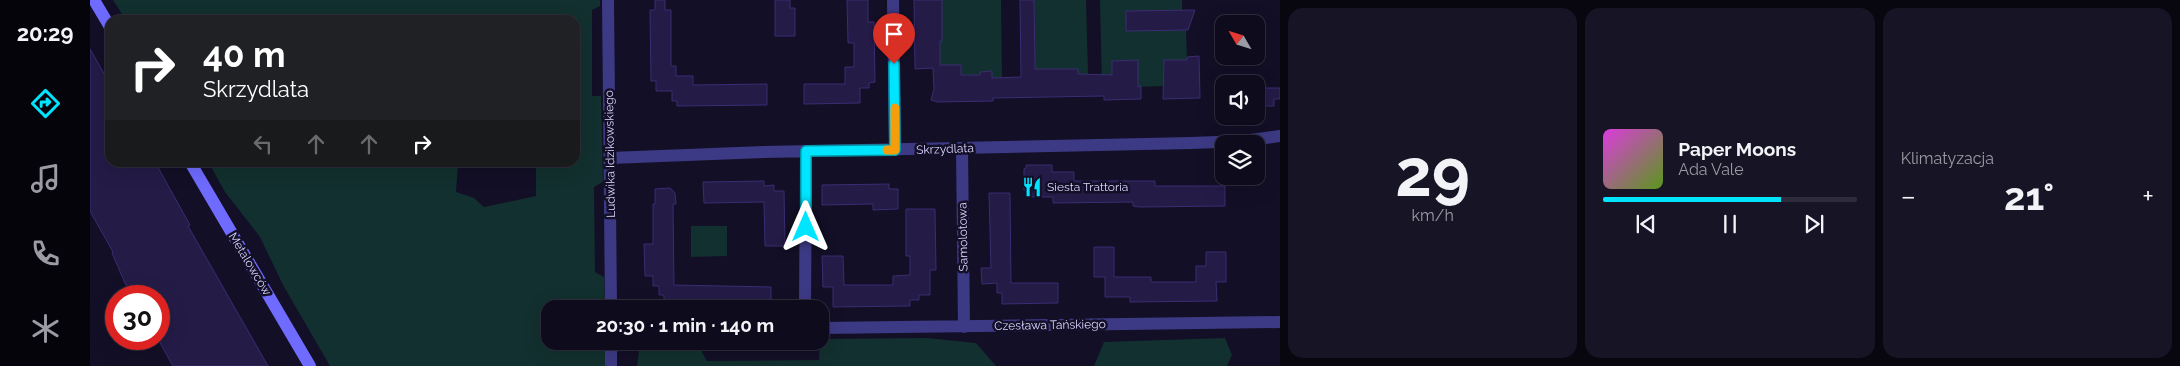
<!DOCTYPE html>
<html lang="pl">
<meta charset="utf-8">
<style>
body{margin:0;font-family:Raleway,sans-serif;background:#171425;color:#f1f3f6;height:100vh;display:flex;flex-direction:column;font-size:19px;white-space:nowrap}
*{box-sizing:border-box;margin:0}
p{font-size:16px;color:#9b9ba3}
.icon{flex:none;width:28px;height:28px;fill:none;stroke:currentColor;stroke-width:2;stroke-linecap:round;stroke-linejoin:round}
.map{position:relative;flex:1;overflow:hidden}
.panel{display:flex;flex-direction:column;gap:8px;padding:8px;background:#08060f;width:900px}
.panel>*{flex:none}
.guide{position:absolute;left:15px;top:15px;width:475px;height:152px;border-radius:15px;box-shadow:0 5px 20px #0002,0 0 0 1px #2e2b3b;background:#202124;color:#fff;overflow:hidden}
.needle{width:32px;rotate:309deg}
.tools{position:absolute;left:1125px;top:15px;display:grid;gap:10px}
.tools a{display:grid;place-items:center;width:50px;height:50px;border-radius:10px;background:#0e0b1c;box-shadow:0 5px 20px #0002,0 0 0 1px #2e2b3b;font-size:25px}
.speed{position:absolute;left:15px;top:285px;display:flex;gap:10px;font-size:25px;font-weight:700;text-align:center}
.speed>*{display:grid;place-content:center;width:65px;height:65px;border-radius:50%;background:#0e0b1c;box-shadow:0 5px 20px #0002,0 0 0 1px #2e2b3b;line-height:1}
.speed .limit{border:8px solid #d22;background:#fff;color:#111}
.pin{position:absolute;display:grid;place-items:center;width:42px;height:42px;color:#fff;margin:-51px -21px;border-radius:50% 50% 50% 0;rotate:-45deg;box-shadow:0 0 5px #0007}
.pin .icon{rotate:45deg}
.me{position:absolute;width:55px;margin:-28px;rotate:0deg;stroke-linejoin:round;filter:drop-shadow(0 0 4px #0008)}
.turn{display:flex;align-items:center;gap:18px;height:105px;padding:0 15px;font-size:22px}
.turn .icon{width:65px;height:65px;stroke-width:2.5}
.turn b{display:block;font-size:35px;line-height:42px}
.lanes{display:flex;align-items:center;height:48px;padding:0 15px;background:#0003;justify-content:center;gap:25px;direction:ltr}
.lanes .off{opacity:.35}
.big{font-size:38px;font-weight:700;line-height:1.1}
.panel .tile{flex:1;display:flex;flex-direction:column;justify-content:center;gap:8px;min-width:0;padding:0 18px;border-radius:15px;background:#171425}
.panel .dial{align-items:center;gap:0}
.dial b{font-size:65px;line-height:1}
.song{display:flex;align-items:center;gap:15px}
.cover{width:60px;height:60px;border-radius:8px;background:linear-gradient(135deg,hsl(300 70% 55%),hsl(90 70% 35%))}
.played{height:5px;border-radius:2px;background:linear-gradient(90deg,#00e5ff 70%,#2e2b3b 70%)}
.keys{display:flex;justify-content:space-around;direction:ltr}
.heat{display:flex;justify-content:space-between;align-items:center;font-size:28px;direction:ltr}
.panel .tiles{flex:1;display:grid;gap:8px;grid-template-columns:repeat(3,1fr)}
.trip{position:absolute;left:451px;top:300px;width:288px;height:50px;border-radius:15px;background:#0e0b1c;box-shadow:0 5px 20px #0002,0 0 0 1px #2e2b3b;font-weight:700;line-height:50px;text-align:center}
main{display:flex;flex:1;min-height:0}
.dock{display:flex;flex-direction:column;width:90px;justify-content:space-around;align-items:center;background:#06040b;color:#9b9ba3}
.dock .icon{width:35px;height:35px}
.dock .on{color:#00e5ff}
.dock b{font-size:22px;color:#f1f3f6}
.map>svg:first-child{display:block}
.green{fill:#12302f}
.building{fill:#241b47;stroke:#3b2d73}
.lines{fill:none;stroke-linecap:round;stroke-linejoin:round}
.street{stroke:#3d3a85;stroke-width:12}
.secondary{stroke:#6f6bff;stroke-width:12}
.route-casing{stroke:#0095a6;stroke-width:12}
.route{stroke:#00e5ff;stroke-width:9}
.slow{stroke:#f59e0b;stroke-width:9}
.labels{text-anchor:middle;dominant-baseline:central;stroke-width:5;stroke-linejoin:round;paint-order:stroke}
.street-label{font-size:12px;fill:#d9d4ff;stroke:#130f26}
.poi-label{font-size:12px;fill:#d9d4ff;stroke:#130f26;text-anchor:start}
</style>
<main>
<nav class="dock">
<b>20:29</b>
<svg class="icon on" aria-label="directions" viewBox="0 0 24 24"><path d="M12 3l9 9-9 9-9-9zM9 14v-3h6M13 9l2 2-2 2"/></svg>
<svg class="icon" aria-label="music" viewBox="0 0 24 24"><path d="M9 18V5l10-2v13"/><circle cx="6" cy="18" r="3"/><circle cx="16" cy="16" r="3"/></svg>
<svg class="icon" aria-label="phone" viewBox="0 0 24 24"><path d="M5 4h4l2 5-3 2q2 4 5 5l2-3 5 2v4C11 20 4 13 5 4z"/></svg>
<svg class="icon" aria-label="climate" viewBox="0 0 24 24"><path d="M12 3v18M4 7l16 10M4 17L20 7"/></svg>
</nav>
<div class="map">
<svg width="1190" height="366" viewBox="0 0 1190 366">
<rect width="100%" height="100%" fill="#130f26"/>
<path class="green" d="M 23,0 L 510,0 L 510,6 L 502,10 L 502,96 L 511,96 L 513,182 L 504,187 L 505,272 L 514,277 L 515,309 L 460,309 L 460,341 L 515,341 L 515,366 L 240,366 L 193,285 L 170,237 L 135,192 L 119,163 L 368,163 L 366,192 L 384,198 L 394,207 L 446,196 L 446,163 L 485,162 L 485,20 L 36,20 Z
M 852,0 L 911,0 L 912,78 L 902,78 L 902,71 L 890,72 L 890,75 L 871,78 L 871,65 L 850,65 L 850,41 L 852,41 Z
M 944,0 L 996,0 L 998,74 L 988,74 L 988,69 L 962,69 L 945,75 Z
M 1010,0 L 1092,0 L 1092,10 L 1036,11 L 1096,30 L 1097,60 L 1074,60 L 1073,86 L 1048,87 L 1047,60 L 1022,61 L 1022,75 L 1014,75 L 1012,87 Z
M 601,226 L 637,226 L 637,256 L 601,257 Z
M 837,338 L 886,343 L 906,366 L 547,366 L 549,351 L 573,341 L 577,341 L 581,348 L 608,345 L 617,361 L 729,360 L 730,339 Z
M 1135,338 L 1142,355 L 1137,366 L 1004,366 L 1014,342 Z"/>
<path class="building" d="M 565,0 L 575,0 L 575,10 L 581,10 L 581,66 L 586,66 L 586,76 L 603,76 L 603,85 L 677,84 L 677,105 L 587,106 L 587,101 L 582,101 L 582,91 L 566,91 L 566,81 L 561,81 L 560,10 L 565,10 Z
M 685,0 L 700,0 L 700,8 L 705,8 L 705,36 L 685,36 Z
M 757,0 L 778,0 L 778,22 L 784,22 L 785,82 L 779,83 L 779,88 L 770,88 L 770,103 L 714,104 L 714,84 L 755,84 L 755,67 L 764,67 L 764,43 L 758,43 Z
M 824,0 L 852,0 L 852,41 L 850,41 L 850,65 L 871,65 L 871,75 L 890,75 L 890,72 L 902,71 L 902,78 L 931,77 L 930,0 L 944,0 L 945,69 L 988,69 L 988,74 L 1022,75 L 1022,61 L 1048,60 L 1048,87 L 1051,86 L 1051,99 L 1014,100 L 1014,96 L 903,98 L 903,101 L 848,102 L 841,100 L 844,89 L 843,68 L 825,69 Z
M 1105,10 L 1098,30 L 1036,31 L 1036,11 Z
M 0,49 L 20,84 L 20,162 L 65,162 L 100,225 L 98,226 L 178,366 L 83,366 L 69,341 L 69,296 L 43,296 L 35,283 L 22,253 L 23,252 L 0,211 Z
M 1109,56 L 1110,98 L 1073,99 L 1074,60 L 1097,60 L 1097,57 Z
M 1166,88 L 1190,88 L 1190,99 L 1184,99 L 1184,106 L 1166,106 Z
M 936,165 L 962,165 L 962,172 L 984,172 L 984,181 L 1065,181 L 1065,186 L 1135,186 L 1135,206 L 1049,207 L 1043,206 L 1043,202 L 963,203 L 963,197 L 942,197 L 934,190 L 934,169 L 936,168 Z
M 674,181 L 674,186 L 684,185 L 684,191 L 694,191 L 695,246 L 675,246 L 674,202 L 614,203 L 613,182 Z
M 799,184 L 799,189 L 808,189 L 808,209 L 783,210 L 783,204 L 732,205 L 732,185 Z
M 580,188 L 585,193 L 586,204 L 583,204 L 584,285 L 681,287 L 681,308 L 574,307 L 574,295 L 569,295 L 569,286 L 563,286 L 563,276 L 555,276 L 554,244 L 563,244 L 563,204 L 565,204 L 565,189 Z
M 899,193 L 920,193 L 921,283 L 968,283 L 968,303 L 912,304 L 912,293 L 907,293 L 907,283 L 892,284 L 891,268 L 901,268 Z
M 816,209 L 845,209 L 846,270 L 840,270 L 840,295 L 829,295 L 829,300 L 820,300 L 820,306 L 743,307 L 743,287 L 733,287 L 732,256 L 753,256 L 754,285 L 803,285 L 803,276 L 820,275 L 820,256 L 816,256 Z
M 1004,247 L 1024,247 L 1024,277 L 1061,277 L 1061,282 L 1106,282 L 1106,266 L 1116,266 L 1116,252 L 1136,252 L 1136,282 L 1126,282 L 1127,301 L 1040,302 L 1040,297 L 1015,297 L 1015,277 L 1004,277 Z"/>
<g class="lines">
<path class="street" d="M 518,0 L 521,309
M 803,0 L 805,150
M 872,148 L 874,327
M 520,158 L 674,152 L 1101,143 L 1153,141 L 1190,136
M 715,309 L 716,151
M 730,328 L 1190,322
M 521,341 L 521,366
M 521,346 L 561,341"/>
<path class="secondary" d="M 4,0 L 20,27
M 100,162 L 220,366"/>
</g>
<g class="lines">
<defs>
<path id="route" d="M 716,227 L 716,151 L 805,150 L 804,64"/>
</defs>
<use href="#route" class="route-casing"/>
<use href="#route" class="route"/>
<path class="slow" d="M 797,150 L 805,150 L 805,108"/>
</g>
<defs>
<symbol id="restaurant-bare" viewBox="-9 -9 18 18"><path d="M-5-6h1v4h1v-4h1v4h1v-4h1v5L-1.5 .5V6h-2V.5L-5-1ZM5-6V6H3V1.5H1.5Q1.5-4 5-6Z" fill="#00e5ff" stroke="#130f26" stroke-width="2.5" paint-order="stroke"/></symbol>
</defs>
<g fill-rule="evenodd">
<use href="#restaurant-bare" x="928" y="173" width="28" height="28"/>
</g>
<g class="labels">
<g class="street-label">
<text transform="translate(855 149) rotate(-2)">Skrzydlata</text>
<text transform="translate(520 154) rotate(-91)">Ludwika Idzikowskiego</text>
<text transform="translate(873 237) rotate(-91)">Samolotowa</text>
<text transform="translate(160 264) rotate(59)">Metalowców</text>
<text transform="translate(960 325) rotate(-1)">Czesława Tańskiego</text>
</g>
<g class="poi-label">
<text x="957" y="187">Siesta Trattoria</text>
</g>
</g>
</svg>
<div class="tools">
<a><svg class="needle" viewBox="-14 -14 28 28"><path d="M0-13l5 13h-10z" fill="#e53935"/><path d="M0 13l5-13h-10z" fill="#9b9ba3"/></svg></a>
<a><svg class="icon" aria-label="sound" viewBox="0 0 24 24"><path d="M4 9h4l5-4v14l-5-4H4zM17 9q2 3 0 6"/></svg></a>
<a><svg class="icon" aria-label="layers" viewBox="0 0 24 24"><path d="M12 4l9 5-9 5-9-5zM3 14l9 5 9-5"/></svg></a>
</div>
<div class="speed"><div class="limit">30</div></div>
<div class="pin" style="left:804px;top:64px;background:#d93025"><svg class="icon" aria-label="arrive" viewBox="0 0 24 24"><path d="M6 21V4h12l-3 4 3 4H6"/></svg></div>
<svg class="me" style="left:716px;top:227px" viewBox="-20 -20 40 40"><path d="M0-17L14 15 0 8-14 15z" fill="#00e5ff" stroke="#fff" stroke-width="4"/></svg>
<div class="trip">20:30 · 1 min · 140 m</div>
<div class="guide">
<div class="turn"><svg class="icon" aria-label="right" viewBox="0 0 24 24"><path d="M7 20v-9h11M14 6l5 5-5 5"/></svg><div><b>40 m</b>Skrzydlata</div></div>
<div class="lanes"><svg class="icon off" aria-label="left" viewBox="0 0 24 24"><path d="M17 20v-9H6M10 6l-5 5 5 5"/></svg><svg class="icon off" aria-label="ahead" viewBox="0 0 24 24"><path d="M12 20V5M6 11l6-6 6 6"/></svg><svg class="icon off" aria-label="ahead" viewBox="0 0 24 24"><path d="M12 20V5M6 11l6-6 6 6"/></svg><svg class="icon" aria-label="right" viewBox="0 0 24 24"><path d="M7 20v-9h11M14 6l5 5-5 5"/></svg></div>
</div>
</div>
<section class="panel">
<div class="tiles">
<div class="tile dial"><b>29</b><p>km/h</p></div>
<div class="tile">
<div class="song"><i class="cover"></i><div><b>Paper Moons</b><p>Ada Vale</p></div></div>
<div class="played"></div>
<div class="keys"><svg class="icon" aria-label="previous" viewBox="0 0 24 24"><path d="M18 5L8 12l10 7zM5 5v14"/></svg><svg class="icon" aria-label="pause" viewBox="0 0 24 24"><path d="M8 5v14M16 5v14"/></svg><svg class="icon" aria-label="next" viewBox="0 0 24 24"><path d="M6 5l10 7-10 7zM19 5v14"/></svg></div>
</div>
<div class="tile"><p>Klimatyzacja</p>
<div class="heat"><a>−</a><b class="big">21°</b><a>+</a></div>
</div>
</div>
</section>
</main>
